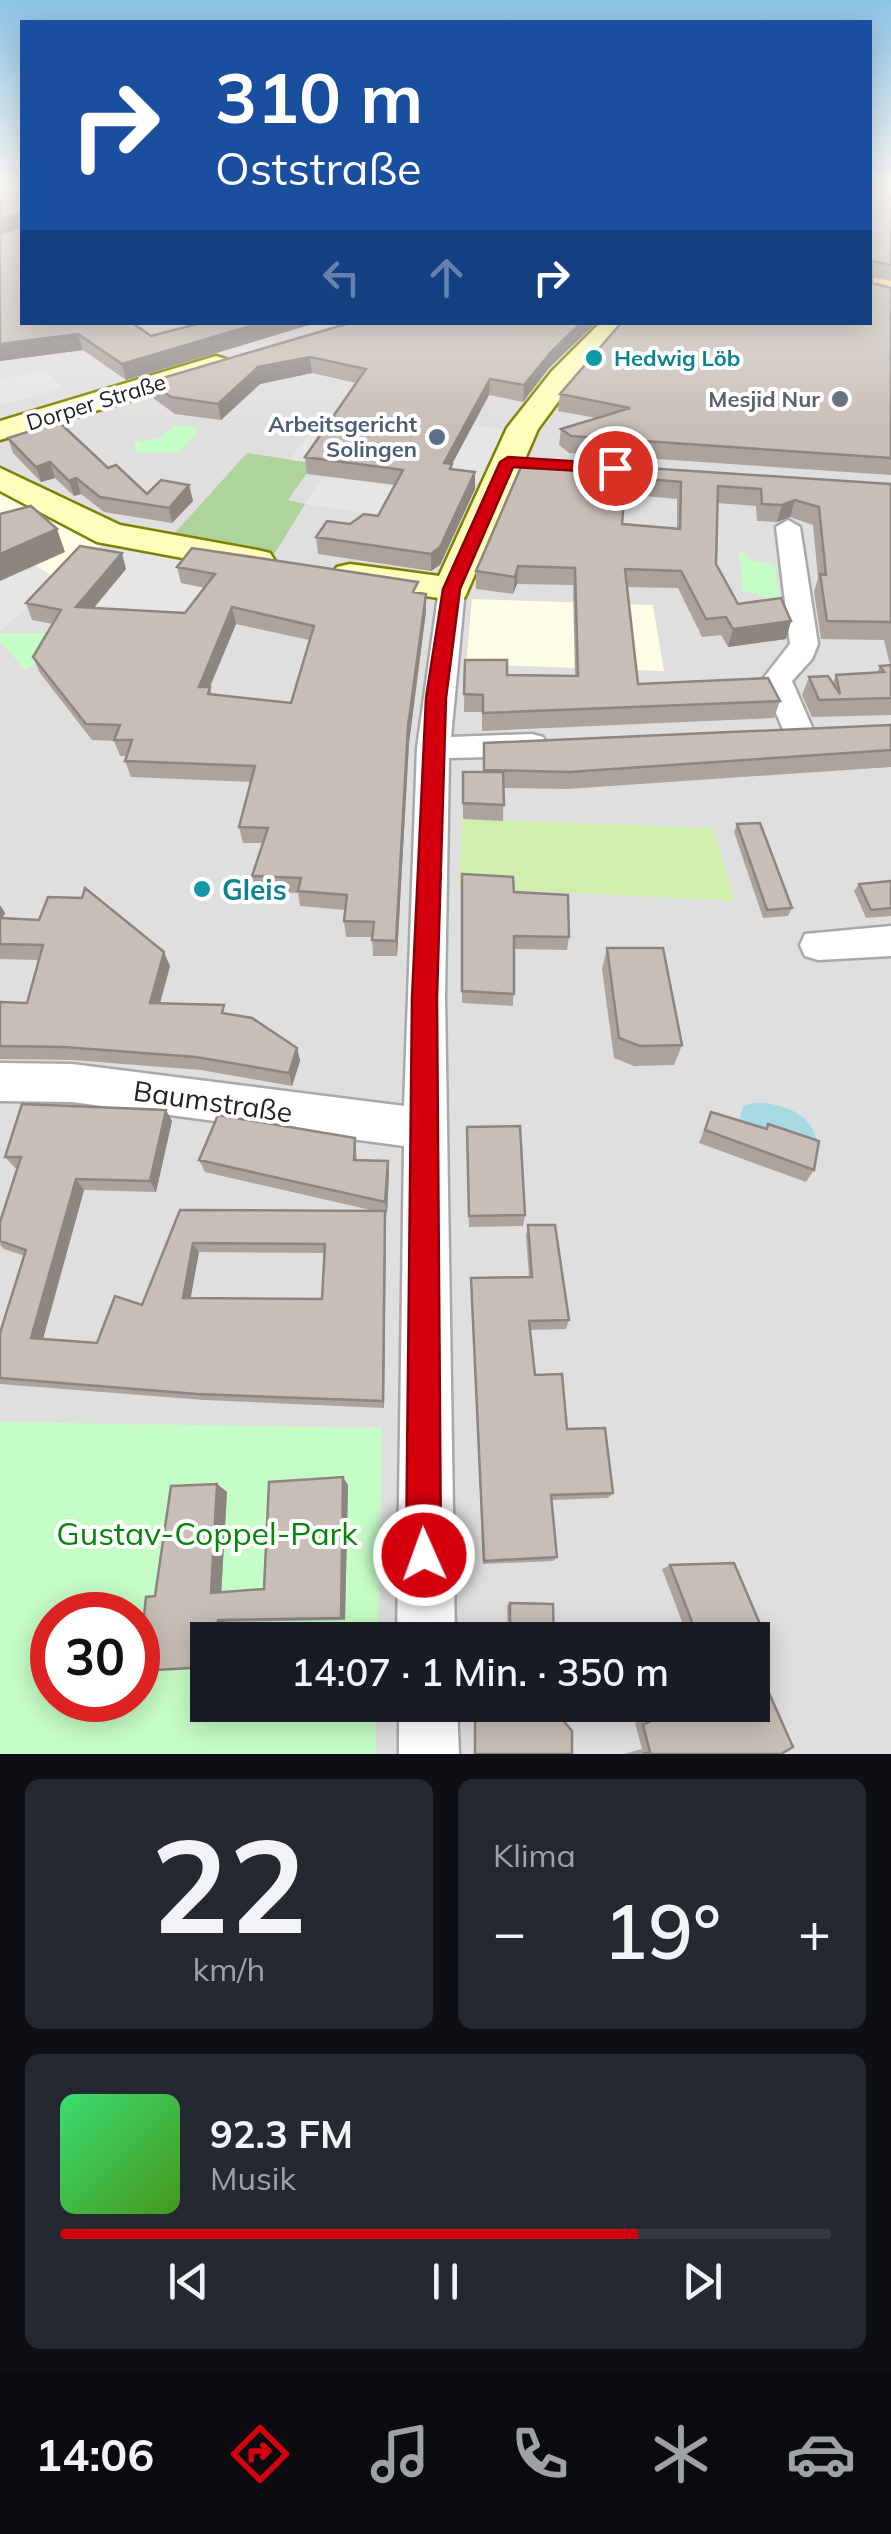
<!DOCTYPE html>
<html lang="de">
<meta charset="utf-8">
<style>
body{margin:0;font-family:Mulish,sans-serif;background:#242831;color:#f1f3f6;height:100vh;display:flex;flex-direction:column;font-size:38px;white-space:nowrap}
*{box-sizing:border-box;margin:0}
p{font-size:32px;color:#9ea1a6}
.icon{flex:none;width:55px;height:55px;fill:none;stroke:currentColor;stroke-width:2;stroke-linecap:round;stroke-linejoin:round}
.map{position:relative;height:1754px;overflow:hidden}
.details{display:flex;flex-direction:column;gap:25px;padding:25px;background:#0d0f14;flex:1}
.details>*{flex:none}
.guide{position:absolute;left:20px;top:20px;width:852px;height:305px;border-radius:0px;box-shadow:0 5px 25px #0003;background:#1a4fa0;color:#fff;overflow:hidden}
.speed{position:absolute;left:30px;top:1592px;display:flex;gap:20px;font-size:50px;font-weight:700;text-align:center}
.speed>*{display:grid;place-content:center;width:130px;height:130px;border-radius:50%;background:#171b24;box-shadow:0 5px 25px #0003;line-height:1}
.speed .limit{border:15px solid #d22;background:#fff;color:#111}
.pin{position:absolute;display:grid;place-items:center;width:85px;height:85px;color:#fff;margin:-42px;border:5px solid #fff;border-radius:50%;box-shadow:0 2px 10px #0007}
.me{position:absolute;width:110px;margin:-55px;rotate:358deg;stroke-linejoin:round;filter:drop-shadow(0 0 8px #0008)}
.turn{display:flex;align-items:center;gap:35px;height:210px;padding:0 30px;font-size:45px}
.turn .icon{width:130px;height:130px;stroke-width:2.5}
.turn b{display:block;font-size:70px;line-height:85px}
.lanes{display:flex;align-items:center;height:95px;padding:0 30px;background:#0003;justify-content:center;gap:50px;direction:ltr}
.lanes .off{opacity:.35}
.big{font-size:75px;font-weight:600;line-height:1.1}
.details .widget{flex:1;display:flex;flex-direction:column;justify-content:center;gap:15px;min-width:0;padding:0 35px;border-radius:15px;background:#242831}
.details .dial{align-items:center;gap:0}
.dial b{font-size:130px;line-height:1}
.song{display:flex;align-items:center;gap:30px}
.cover{width:120px;height:120px;border-radius:15px;background:linear-gradient(135deg,hsl(140 70% 55%),hsl(100 70% 35%))}
.played{height:10px;border-radius:5px;background:linear-gradient(90deg,#d4000d 75%,#363941 75%)}
.keys{display:flex;justify-content:space-around;direction:ltr}
.heat{display:flex;justify-content:space-between;align-items:center;font-size:55px;direction:ltr}
.details .tiles{flex:1;display:grid;gap:25px;grid-template-columns:1fr 1fr}
.widget:last-child{grid-column:span 2}
.trip{position:absolute;left:190px;top:1622px;width:580px;height:100px;border-radius:0px;background:#171b24;box-shadow:0 5px 25px #0003;font-weight:600;line-height:100px;text-align:center}
.menu{display:flex;height:160px;justify-content:space-around;align-items:center;background:#090b0e;color:#9ea1a6}
.menu .icon{width:70px;height:70px}
.menu .active{color:#d4000d}
.menu b{font-size:45px;color:#f1f3f6}
.map>svg:first-child{display:block}
.residential{fill:#e0dfdf;fill-rule:evenodd}
.education{fill:#fffde5}
.grass{fill:#d1efac}
.forest{fill:#afd49b}
.park{fill:#c5fdc6;fill-rule:evenodd}
.parking{fill:#e6e6e6}
.water{fill:#a6d9e2}
.lines{fill:none;stroke-linecap:round;stroke-linejoin:round}
.street-casing{stroke:#a9a9a9;stroke-width:5}
.secondary-casing{stroke:#7c8200;stroke-width:5}
.primary-casing{stroke:#a06100;stroke-width:5}
.street{fill:#fff;fill-rule:evenodd}
.secondary{fill:#fefdbb;fill-rule:evenodd}
.primary{fill:#ffd1a1;fill-rule:evenodd}
.wall{fill:#aca39d;fill-rule:evenodd}
.shaded-wall{fill:#8c8580}
.building{fill:#c8beb7;stroke:#8c8580;stroke-width:2.5;fill-rule:evenodd}
.route{fill:#d4000d;stroke:#8a0008;stroke-width:2.5}
.culture-dot{fill:#0f9aa8;stroke:#fff;stroke-width:4}
.worship-dot{fill:#6b7280;stroke:#fff;stroke-width:4}
.service-dot{fill:#5c6f8a;stroke:#fff;stroke-width:4}
.labels{text-anchor:middle;dominant-baseline:central;stroke-width:8;stroke-linejoin:round;paint-order:stroke}
.far-culture-label{font-size:22px;font-weight:bold;fill:#0d838f;stroke:#fff;text-anchor:start}
.far-worship-label{font-size:22px;font-weight:bold;fill:#5b616d;stroke:#fff;text-anchor:end}
.far-street-label{font-size:22px;fill:#222;stroke:#fff}
.far-service-label{font-size:22px;font-weight:bold;fill:#4e5e75;stroke:#fff;text-anchor:end}
.culture-label{font-size:28px;font-weight:bold;fill:#0d838f;stroke:#fff;text-anchor:start}
.street-label{font-size:28px;fill:#222;stroke:#fff}
.near-park-label{font-size:32px;fill:#058608;stroke:#fff}
</style>
<div class="map">
<svg width="891" height="1754" viewBox="0 0 891 1754">
<rect width="100%" height="100%" fill="#f3efe8"/>
<path class="residential" d="M 0,182 L 22,322 L 870,322 L 891,296 L 891,1754 L 0,1754 ZM 52,1615 L 138,1615 L 138,1700 L 52,1700 ZM 208,1640 L 752,1640 L 752,1705 L 208,1705 Z"/>
<path class="education" d="M 0,494 L 102,545 L 0,630 Z
M 472,599 L 653,605 L 664,671 L 466,664 Z"/>
<path class="grass" d="M 463,819 L 713,828 L 735,901 L 458,887 Z"/>
<path class="forest" d="M 247,453 L 314,463 L 288,500 L 305,504 L 274,555 L 172,536 Z"/>
<path class="park" d="M 174,426 L 192,426 L 198,431 L 180,452 L 141,453 L 134,449 L 135,442 L 160,438 Z
M 739,551 L 754,561 L 774,564 L 780,600 L 743,591 Z
M 0,633 L 47,633 L 33,666 L 25,670 L 0,641 Z
M 0,1422 L 382,1428 L 378,1640 L 208,1640 L 208,1705 L 376,1705 L 376,1754 L 0,1754 ZM 52,1615 L 138,1615 L 138,1700 L 52,1700 Z"/>
<path class="parking" d="M 45,369 L 62,388 L 0,405 L 0,380 Z
M 325,411 L 472,425 L 505,430 L 482,483 L 290,460 Z
M 323,476 L 410,487 L 431,523 L 305,504 Z
M 117,548 L 198,561 L 219,590 L 190,628 L 71,627 L 102,565 Z
M 35,565 L 60,581 L 0,630 L 0,581 Z"/>
<path class="water" d="M 755,1103 C 780,1102 814,1114 817,1143 L 738,1127 L 743,1106 Z"/>
<g class="lines">
<defs>
<path id="street" d="M 788,520 L 800,527 L 818,644 L 812,659 L 792,681 L 815,734 L 811,741 L 789,741 L 785,734 L 762,680 L 790,644 L 776,527 Z
M 452,581 L 465,589 L 451,737 L 532,734 L 543,737 L 548,745 L 543,753 L 532,756 L 449,758 L 445,997 L 455,1640 L 397,1640 L 404,1146 L 72,1102 L 0,1101 L 0,1063 L 72,1064 L 404,1106 L 417,748 L 439,589 Z
M 891,926 L 891,956 L 818,960 L 805,956 L 800,945 L 805,934 Z
M 399,1705 L 457,1705 L 459,1754 L 399,1754 Z"/>
<path id="secondary" d="M 601,322 L 630,322 L 572,383 L 538,429 L 465,597 L 452,600 L 337,583 L 331,575 L 337,567 L 350,564 L 439,576 L 507,428 L 552,371 Z
M 216,356 L 226,359 L 230,365 L 226,371 L 0,440 L 0,421 Z
M 0,468 L 120,525 L 257,550 L 270,553 L 275,561 L 270,569 L 257,572 L 97,542 L 0,491 Z"/>
<path id="primary" d="M 870,271 L 891,276 L 891,293 L 870,288 Z"/>
</defs>
<use href="#street" class="street-casing"/>
<use href="#secondary" class="secondary-casing"/>
<use href="#primary" class="primary-casing"/>
<use href="#street" class="street"/>
<use href="#secondary" class="secondary"/>
<use href="#primary" class="primary"/>
</g>
<path class="wall" d="M 0,182 L 22,322 L 151,336 L 205,322 L 319,322 L 126,380 L 83,350 L 0,361 Z
M 870,182 L 891,189 L 891,281 L 872,277 L 872,283 L 891,288 L 891,475 L 569,453 L 559,445 L 561,429 L 596,418 L 558,411 L 560,394 Z
M 872,182 L 891,182 L 891,189 Z
M 353,322 L 597,322 L 549,368 L 523,402 L 489,395 L 452,464 L 452,469 L 475,489 L 440,565 L 431,571 L 318,554 L 316,537 L 378,516 L 395,485 L 307,474 L 305,457 L 356,383 L 312,373 L 260,384 L 221,420 L 175,414 L 153,398 L 149,382 Z
M 8,438 L 108,468 L 147,494 L 189,485 L 193,501 L 172,523 L 104,512 L 81,494 L 74,496 L 55,478 L 41,482 L 13,453 Z
M 524,460 L 891,484 L 891,715 L 812,717 L 802,695 L 809,677 L 833,683 L 836,675 L 877,673 L 880,666 L 890,665 L 884,640 L 821,639 L 814,592 L 818,578 L 813,525 L 790,517 L 777,522 L 757,521 L 756,506 L 718,503 L 716,564 L 738,604 L 791,621 L 786,639 L 728,647 L 721,635 L 702,637 L 678,588 L 627,587 L 638,684 L 780,701 L 774,718 L 482,731 L 482,712 L 464,712 L 465,660 L 507,675 L 575,676 L 573,585 L 517,584 L 513,594 L 476,589 L 476,571 ZM 624,494 L 677,499 L 677,528 L 622,524 Z
M 177,567 L 418,593 L 426,611 L 409,743 L 397,956 L 373,956 L 372,937 L 346,937 L 344,921 L 345,910 L 300,906 L 298,893 L 256,891 L 252,876 L 263,843 L 243,843 L 239,827 L 251,782 L 131,777 L 125,761 L 127,756 L 120,756 L 114,741 L 92,740 L 40,673 L 33,657 L 53,624 L 32,620 L 26,603 L 126,569 L 94,608 L 185,613 L 205,588 L 181,583 ZM 236,624 L 309,640 L 291,703 L 212,695 L 210,687 Z
M 891,725 L 891,767 L 567,789 L 504,788 L 503,821 L 463,819 L 463,772 L 483,772 L 484,743 Z
M 737,824 L 792,908 L 788,916 L 763,918 L 734,832 Z
M 462,874 L 514,892 L 569,937 L 567,950 L 514,949 L 513,1006 L 462,1003 Z
M 891,881 L 891,916 L 866,918 L 854,891 L 859,884 Z
M 0,905 L 5,913 L 2,918 L 170,966 L 160,1004 L 227,1014 L 297,1048 L 300,1061 L 292,1086 L 201,1070 L 72,1060 L 0,1059 L 0,1002 L 27,1003 L 39,960 L 0,959 Z
M 607,948 L 682,1045 L 674,1065 L 634,1066 L 614,1058 L 602,969 Z
M 711,1112 L 766,1128 L 768,1124 L 814,1170 L 806,1182 L 699,1143 Z
M 172,1121 L 156,1192 L 84,1190 L 43,1339 L 97,1343 L 142,1305 L 180,1210 L 375,1211 L 205,1172 L 199,1160 L 355,1138 L 357,1160 L 389,1173 L 387,1213 L 385,1213 L 384,1408 L 204,1400 L 0,1384 L 0,1333 L 25,1256 L 4,1249 L 0,1245 L 18,1168 L 15,1168 L 5,1157 ZM 199,1252 L 324,1253 L 322,1299 L 190,1298 Z
M 467,1127 L 525,1215 L 523,1226 L 469,1227 Z
M 528,1225 L 569,1320 L 566,1329 L 530,1330 L 535,1375 L 567,1429 L 613,1493 L 608,1498 L 551,1500 L 557,1557 L 553,1561 L 483,1564 L 471,1278 L 529,1277 L 526,1236 Z
M 217,1484 L 227,1492 L 221,1593 L 264,1589 L 348,1485 L 345,1620 L 228,1622 L 227,1640 L 208,1640 L 208,1668 L 138,1671 L 155,1596 Z
M 670,1565 L 746,1639 L 746,1640 L 689,1640 L 662,1569 Z
M 510,1603 L 554,1640 L 508,1640 L 507,1605 Z
M 672,1705 L 752,1705 L 781,1754 L 624,1754 L 642,1749 L 635,1723 Z"/>
<path class="shaded-wall" d="M 20,214 L 22,228 L 0,234 L 0,219 Z
M 264,322 L 319,322 L 126,380 L 122,364 Z
M 582,322 L 597,322 L 549,368 L 523,402 L 524,385 L 551,352 Z
M 78,334 L 83,350 L 0,361 L 0,344 Z
M 310,357 L 312,373 L 260,384 L 221,420 L 218,404 L 258,367 Z
M 490,379 L 489,395 L 452,464 L 452,480 L 444,463 Z
M 50,462 L 55,478 L 41,482 L 36,467 Z
M 475,472 L 475,489 L 440,565 L 431,571 L 431,554 Z
M 76,478 L 81,494 L 74,496 L 69,481 Z
M 189,485 L 193,501 L 172,523 L 169,508 Z
M 795,500 L 790,517 L 777,522 L 782,505 Z
M 57,529 L 65,552 L 0,581 L 0,554 Z
M 122,553 L 126,569 L 81,623 L 76,607 Z
M 518,566 L 517,584 L 513,594 L 515,577 Z
M 426,594 L 426,611 L 409,743 L 397,956 L 396,941 L 408,726 Z
M 232,607 L 236,624 L 203,703 L 199,687 Z
M 791,621 L 786,639 L 728,647 L 733,629 Z
M 0,905 L 5,913 L 0,924 Z
M 164,952 L 170,966 L 156,1017 L 150,1003 Z
M 297,1048 L 300,1061 L 292,1086 L 289,1073 Z
M 166,1110 L 172,1121 L 156,1192 L 150,1181 Z
M 388,1161 L 389,1173 L 387,1213 L 385,1202 Z
M 76,1179 L 84,1190 L 41,1346 L 31,1338 Z
M 385,1211 L 386,1221 L 384,1408 L 383,1401 Z
M 193,1243 L 199,1252 L 189,1307 L 183,1298 Z
M 343,1477 L 348,1485 L 345,1620 L 341,1618 Z
M 217,1484 L 227,1492 L 221,1597 L 211,1593 Z
M 218,1620 L 228,1622 L 227,1640 L 216,1640 Z"/>
<path class="building" d="M 0,182 L 22,182 L 22,322 L 131,322 L 151,336 L 205,322 L 264,322 L 122,364 L 78,334 L 0,344 L 0,233 L 22,227 L 20,214 L 0,219 Z
M 870,182 L 891,189 L 891,265 L 872,261 L 872,283 L 891,288 L 891,458 L 571,436 L 561,429 L 630,408 L 560,394 L 622,322 L 870,322 Z
M 353,322 L 582,322 L 551,352 L 524,385 L 490,379 L 444,463 L 452,464 L 450,469 L 475,472 L 440,547 L 431,554 L 316,537 L 327,521 L 350,524 L 364,514 L 378,516 L 403,470 L 305,457 L 366,369 L 310,357 L 258,367 L 218,404 L 171,397 L 149,382 Z
M 59,422 L 108,468 L 116,465 L 147,494 L 161,480 L 189,485 L 169,508 L 100,497 L 76,478 L 69,481 L 50,462 L 36,467 L 8,438 Z
M 524,460 L 891,484 L 891,622 L 827,621 L 820,574 L 826,575 L 819,507 L 795,500 L 782,505 L 762,504 L 761,489 L 718,486 L 716,564 L 738,604 L 781,598 L 791,621 L 733,629 L 726,617 L 706,619 L 681,571 L 625,569 L 638,684 L 768,678 L 780,701 L 483,713 L 483,695 L 464,694 L 465,660 L 507,660 L 507,675 L 578,676 L 575,568 L 518,566 L 515,577 L 476,571 ZM 626,477 L 681,482 L 680,529 L 622,524 Z
M 31,506 L 57,529 L 0,554 L 0,514 Z
M 80,546 L 122,553 L 76,607 L 185,613 L 215,574 L 177,567 L 192,548 L 418,582 L 413,592 L 426,594 L 408,726 L 396,941 L 372,940 L 374,922 L 344,921 L 347,895 L 298,891 L 301,878 L 252,876 L 268,828 L 239,827 L 255,766 L 125,761 L 132,740 L 114,740 L 120,725 L 86,724 L 33,657 L 61,610 L 26,603 ZM 232,607 L 314,626 L 291,703 L 208,694 L 210,687 L 199,687 Z
M 891,665 L 891,698 L 819,700 L 809,677 L 828,676 L 840,694 L 836,675 L 884,672 L 880,666 Z
M 891,725 L 891,750 L 569,772 L 484,770 L 484,743 Z
M 463,772 L 503,772 L 504,805 L 463,803 Z
M 760,823 L 792,908 L 767,910 L 737,824 Z
M 462,874 L 513,877 L 514,892 L 568,895 L 569,937 L 514,936 L 514,994 L 462,991 Z
M 891,881 L 891,908 L 871,910 L 859,884 Z
M 85,888 L 164,952 L 150,1003 L 224,1005 L 222,1013 L 252,1018 L 297,1048 L 289,1073 L 196,1057 L 64,1047 L 0,1046 L 0,1002 L 27,1003 L 43,945 L 0,944 L 0,918 L 39,920 L 48,897 L 82,898 Z
M 607,948 L 663,948 L 682,1045 L 640,1046 L 619,1038 Z
M 22,1104 L 166,1110 L 150,1181 L 76,1179 L 31,1338 L 97,1343 L 115,1296 L 142,1305 L 180,1210 L 385,1211 L 383,1401 L 197,1394 L 0,1378 L 0,1333 L 26,1250 L 0,1241 L 0,1222 L 21,1157 L 5,1157 ZM 193,1243 L 325,1244 L 322,1299 L 183,1298 Z
M 711,1112 L 767,1129 L 768,1124 L 819,1141 L 814,1170 L 705,1130 Z
M 218,1115 L 355,1138 L 354,1160 L 388,1161 L 385,1202 L 199,1160 Z
M 520,1126 L 525,1215 L 469,1216 L 467,1127 Z
M 528,1225 L 555,1225 L 569,1320 L 529,1321 L 535,1375 L 562,1374 L 567,1429 L 605,1428 L 613,1493 L 551,1495 L 557,1557 L 484,1561 L 471,1278 L 532,1277 Z
M 343,1477 L 341,1618 L 218,1620 L 216,1640 L 208,1640 L 208,1667 L 138,1671 L 146,1597 L 155,1596 L 171,1486 L 217,1484 L 211,1593 L 264,1589 L 269,1482 Z
M 734,1563 L 763,1631 L 746,1639 L 746,1640 L 699,1640 L 670,1565 Z
M 510,1603 L 553,1604 L 554,1640 L 510,1640 Z
M 752,1655 L 793,1747 L 781,1754 L 643,1754 L 650,1752 L 643,1725 L 684,1705 L 752,1705 Z
M 475,1705 L 556,1705 L 557,1713 L 572,1731 L 572,1754 L 475,1754 Z"/>
<linearGradient id="sky" x2="0" y2="1"><stop stop-color="#8dc3e6"/><stop offset="0.43" stop-color="#faf8f5"/><stop offset="1" stop-color="#faf8f5" stop-opacity="0"/></linearGradient>
<rect width="891" height="428" fill="url(#sky)"/>
<path class="route" d="M 508,457 L 615,464 L 623,468 L 615,473 L 513,467 L 460,589 L 446,698 L 437,998 L 441,1555 L 436,1568 L 424,1573 L 411,1568 L 406,1555 L 412,998 L 426,698 L 443,589 L 500,462 Z"/>
<g class="culture-dot">
<circle cx="594" cy="358" r="10"/>
<circle cx="202" cy="889" r="10"/>
</g>
<circle class="worship-dot" cx="840" cy="399" r="10"/>
<circle class="service-dot" cx="437" cy="437" r="10"/>
<g class="labels">
<g class="far-culture-label">
<text x="614" y="358">Hedwig Löb</text>
</g>
<g class="far-worship-label">
<text x="820" y="399">Mesjid Nur</text>
</g>
<g class="far-street-label">
<text transform="translate(96 402) rotate(-17)">Dorper Straße</text>
</g>
<g class="far-service-label">
<text x="417" y="424">Arbeitsgericht<tspan x="417" dy="25">Solingen</tspan></text>
</g>
<g class="culture-label">
<text x="222" y="889">Gleis</text>
</g>
<g class="street-label">
<text transform="translate(213 1101) rotate(8)">Baumstraße</text>
</g>
<g class="near-park-label">
<text x="207" y="1533">Gustav-Coppel-Park</text>
</g>
</g>
</svg>
<div class="speed"><div class="limit">30</div></div>
<div class="pin" style="left:615px;top:468px;background:#d93025"><svg class="icon" aria-label="arrive" viewBox="0 0 24 24"><path d="M6 21V4h12l-3 4 3 4H6"/></svg></div>
<svg class="me" style="left:424px;top:1555px" viewBox="-20 -20 40 40"><circle r="17" fill="#d4000d" stroke="#fff" stroke-width="3"/><path d="M0-11L8 9 0 5-8 9z" fill="#fff"/></svg>
<div class="trip">14:07 · 1 Min. · 350 m</div>
<div class="guide">
<div class="turn"><svg class="icon" aria-label="right" viewBox="0 0 24 24"><path d="M7 20v-9h11M14 6l5 5-5 5"/></svg><div><b>310 m</b>Oststraße</div></div>
<div class="lanes"><svg class="icon off" aria-label="left" viewBox="0 0 24 24"><path d="M17 20v-9H6M10 6l-5 5 5 5"/></svg><svg class="icon off" aria-label="ahead" viewBox="0 0 24 24"><path d="M12 20V5M6 11l6-6 6 6"/></svg><svg class="icon" aria-label="right" viewBox="0 0 24 24"><path d="M7 20v-9h11M14 6l5 5-5 5"/></svg></div>
</div>
</div>
<section class="details">
<div class="tiles">
<div class="widget dial"><b>22</b><p>km/h</p></div>
<div class="widget"><p>Klima</p>
<div class="heat"><a>−</a><b class="big">19°</b><a>+</a></div>
</div>
<div class="widget">
<div class="song"><i class="cover"></i><div><b>92.3 FM</b><p>Musik</p></div></div>
<div class="played"></div>
<div class="keys"><svg class="icon" aria-label="previous" viewBox="0 0 24 24"><path d="M18 5L8 12l10 7zM5 5v14"/></svg><svg class="icon" aria-label="pause" viewBox="0 0 24 24"><path d="M8 5v14M16 5v14"/></svg><svg class="icon" aria-label="next" viewBox="0 0 24 24"><path d="M6 5l10 7-10 7zM19 5v14"/></svg></div>
</div>
</div>
</section>
<nav class="menu">
<b>14:06</b>
<svg class="icon active" aria-label="directions" viewBox="0 0 24 24"><path d="M12 3l9 9-9 9-9-9zM9 14v-3h6M13 9l2 2-2 2"/></svg>
<svg class="icon" aria-label="music" viewBox="0 0 24 24"><path d="M9 18V5l10-2v13"/><circle cx="6" cy="18" r="3"/><circle cx="16" cy="16" r="3"/></svg>
<svg class="icon" aria-label="phone" viewBox="0 0 24 24"><path d="M5 4h4l2 5-3 2q2 4 5 5l2-3 5 2v4C11 20 4 13 5 4z"/></svg>
<svg class="icon" aria-label="climate" viewBox="0 0 24 24"><path d="M12 3v18M4 7l16 10M4 17L20 7"/></svg>
<svg class="icon" aria-label="car" viewBox="0 0 24 24"><path d="M5 17H2v-5l4-1 3-4h7l3 4 3 1v5h-3M9 17h6M6 11h13"/><circle cx="7" cy="17" r="2"/><circle cx="17" cy="17" r="2"/></svg>
</nav>
